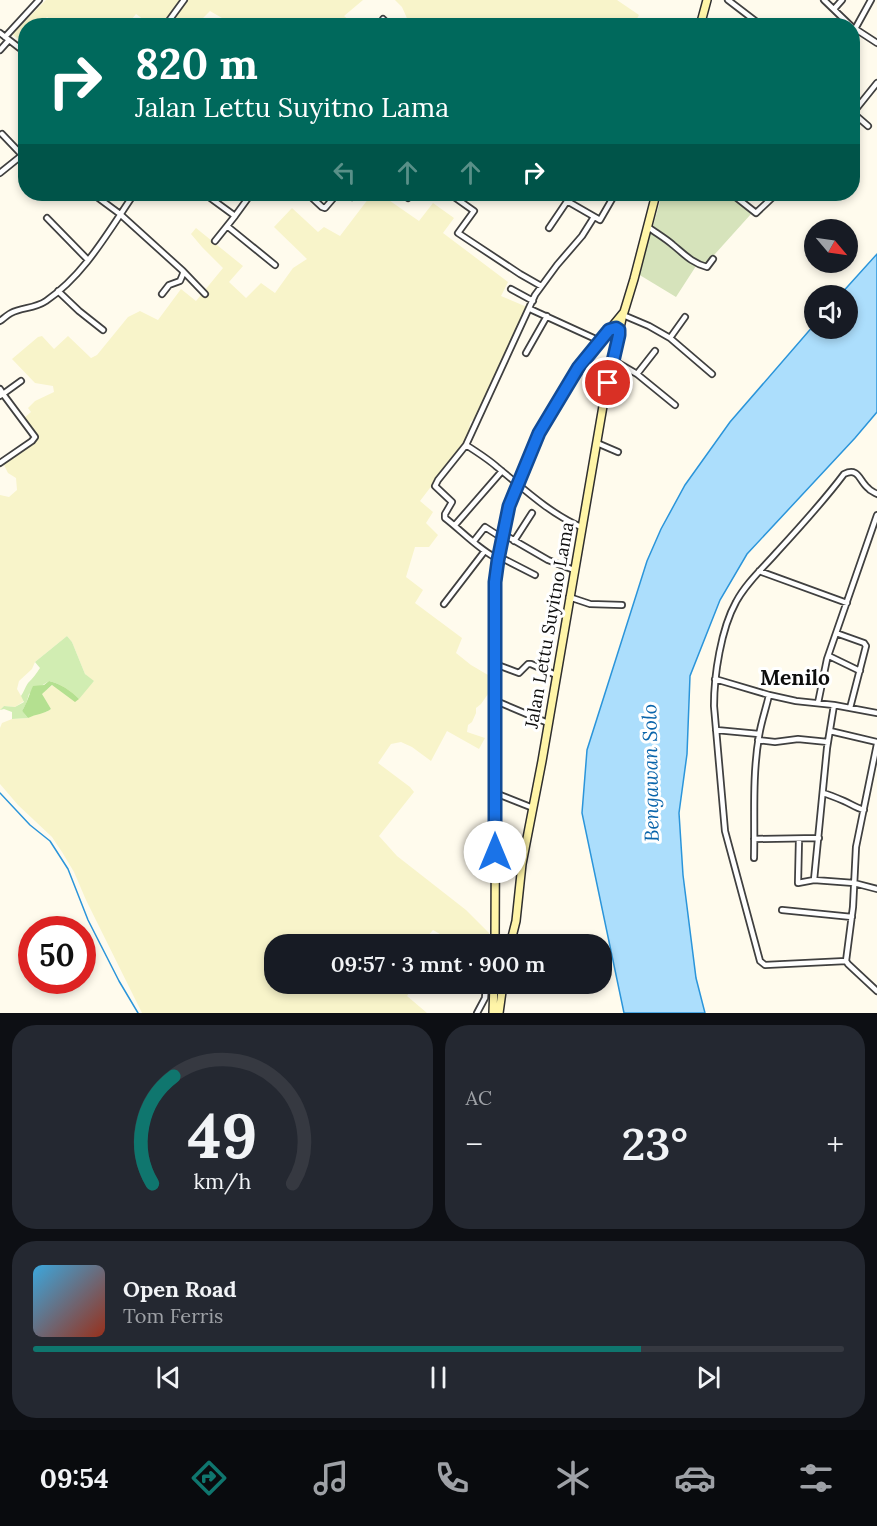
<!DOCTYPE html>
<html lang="id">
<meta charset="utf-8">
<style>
body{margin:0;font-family:Lora,serif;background:#242831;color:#f1f3f6;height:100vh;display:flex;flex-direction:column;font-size:22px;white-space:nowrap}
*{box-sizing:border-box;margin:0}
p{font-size:20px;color:#9ea1a6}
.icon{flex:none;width:33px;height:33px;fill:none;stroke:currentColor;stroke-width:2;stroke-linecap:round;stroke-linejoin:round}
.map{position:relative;height:1013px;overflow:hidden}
.sheet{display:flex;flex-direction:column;gap:12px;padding:12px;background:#0d0f14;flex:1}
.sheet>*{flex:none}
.guide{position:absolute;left:18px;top:18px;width:842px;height:183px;border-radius:24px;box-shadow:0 3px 9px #0003;background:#00695c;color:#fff;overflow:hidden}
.needle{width:39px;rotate:119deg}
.tools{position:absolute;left:804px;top:219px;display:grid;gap:12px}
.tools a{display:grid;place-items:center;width:54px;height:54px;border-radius:50%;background:#171b24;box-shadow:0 3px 9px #0003;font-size:30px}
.speed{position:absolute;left:18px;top:916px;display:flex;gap:12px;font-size:30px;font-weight:700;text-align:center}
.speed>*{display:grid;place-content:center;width:78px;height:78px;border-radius:50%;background:#171b24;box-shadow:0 3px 9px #0003;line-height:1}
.speed .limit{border:9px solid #d22;background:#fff;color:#111}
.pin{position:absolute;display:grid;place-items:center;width:51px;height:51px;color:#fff;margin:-26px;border:3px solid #fff;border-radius:50%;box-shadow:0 2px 6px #0007}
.me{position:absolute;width:66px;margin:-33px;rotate:0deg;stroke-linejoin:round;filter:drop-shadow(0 0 4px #0008)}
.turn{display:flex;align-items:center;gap:21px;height:126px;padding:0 18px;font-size:27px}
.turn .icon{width:78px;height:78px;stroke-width:2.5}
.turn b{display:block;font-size:42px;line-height:51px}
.lanes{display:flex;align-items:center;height:57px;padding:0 18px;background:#0003;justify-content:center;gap:30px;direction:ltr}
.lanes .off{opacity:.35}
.big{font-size:45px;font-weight:600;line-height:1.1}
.sheet .card{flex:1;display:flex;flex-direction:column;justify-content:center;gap:9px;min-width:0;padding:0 21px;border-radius:24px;background:#242831}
.sheet .dial{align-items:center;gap:0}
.dial svg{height:156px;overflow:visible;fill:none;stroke:#363941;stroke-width:7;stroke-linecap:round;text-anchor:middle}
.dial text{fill:#f1f3f6;stroke:none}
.song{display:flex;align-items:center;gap:18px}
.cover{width:72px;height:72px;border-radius:9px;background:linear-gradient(135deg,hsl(200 70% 55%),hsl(10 70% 35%))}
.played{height:6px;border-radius:3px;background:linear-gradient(90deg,#0f766e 75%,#363941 75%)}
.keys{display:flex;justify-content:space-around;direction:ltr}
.heat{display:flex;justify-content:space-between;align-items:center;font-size:33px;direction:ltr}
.sheet .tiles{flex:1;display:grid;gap:12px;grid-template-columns:1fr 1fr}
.card:last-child{grid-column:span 2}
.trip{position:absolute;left:264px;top:934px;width:348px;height:60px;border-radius:24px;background:#171b24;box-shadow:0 3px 9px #0003;font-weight:600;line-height:60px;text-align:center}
.tab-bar{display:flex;height:96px;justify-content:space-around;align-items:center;background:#090b0e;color:#9ea1a6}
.tab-bar .icon{width:42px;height:42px}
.tab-bar .selected{color:#0f766e}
.tab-bar b{font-size:27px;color:#f1f3f6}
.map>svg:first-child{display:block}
.farmland{fill:#f8f4ca}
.green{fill:#d1edb2}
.forest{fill:#b4e090}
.cemetery{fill:#d6e3bb}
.water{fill:#acdefc;stroke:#2b95da;stroke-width:1.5}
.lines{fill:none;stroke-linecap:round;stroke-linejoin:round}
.stream{stroke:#2b95da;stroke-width:1.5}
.street-casing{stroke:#404040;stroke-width:8}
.secondary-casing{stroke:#2f2f2f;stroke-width:10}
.street{stroke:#fff;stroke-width:4.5}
.secondary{stroke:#fff5a8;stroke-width:7}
.route-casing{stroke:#114b97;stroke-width:15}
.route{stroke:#1a73e8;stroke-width:10}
.labels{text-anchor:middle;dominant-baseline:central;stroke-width:6;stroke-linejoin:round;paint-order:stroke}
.street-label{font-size:18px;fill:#0d0d0d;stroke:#fff}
.water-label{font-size:20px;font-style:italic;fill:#0a65ab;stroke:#fff}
.quarter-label{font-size:21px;font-weight:bold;fill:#0d0d0d;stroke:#fff}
</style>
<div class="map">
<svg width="877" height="1013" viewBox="0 0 877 1013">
<rect width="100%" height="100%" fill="#fffbed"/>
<path class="farmland" d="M 46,0 L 363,0 L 344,16 L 355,25 L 234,25 L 210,11 L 195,26 L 151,25 L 136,14 L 127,25 L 60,25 L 47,17 L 39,25 L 26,26 L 25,39 L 22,42 L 12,34 Z
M 395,0 L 617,0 L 639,15 L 633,26 L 410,25 L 402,7 Z
M 372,194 L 380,194 L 419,221 L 433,203 L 454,218 L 443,233 L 508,282 L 501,296 L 527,307 L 478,416 L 470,422 L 469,433 L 465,442 L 420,501 L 433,512 L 426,523 L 438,535 L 429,547 L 415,547 L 406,577 L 423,590 L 415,603 L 462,638 L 456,653 L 471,665 L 488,675 L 488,694 L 481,704 L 476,708 L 476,713 L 472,722 L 468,725 L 467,732 L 485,738 L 479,749 L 447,731 L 431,761 L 412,747 L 401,742 L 391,744 L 378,763 L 410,787 L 414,792 L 379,836 L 397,856 L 466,910 L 489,933 L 488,945 L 450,945 L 445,937 L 433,930 L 420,945 L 274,945 L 274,984 L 415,984 L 407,996 L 427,1013 L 142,1013 L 86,900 L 74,872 L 62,852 L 52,837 L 18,805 L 0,784 L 0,728 L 2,723 L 12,719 L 28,718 L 36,713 L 46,712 L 51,709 L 41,694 L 53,685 L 94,682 L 85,674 L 72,642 L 67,636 L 35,662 L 32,669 L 19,681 L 17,689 L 24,701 L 15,707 L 4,706 L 0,710 L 0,495 L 9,497 L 17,490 L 16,478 L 8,473 L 3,463 L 39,437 L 24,418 L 31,412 L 28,408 L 35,401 L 54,392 L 53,386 L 35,383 L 12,359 L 38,337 L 42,336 L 54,349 L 68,336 L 91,358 L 97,355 L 128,317 L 140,311 L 158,320 L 181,289 L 196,301 L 223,268 L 202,247 L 191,234 L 196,228 L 243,266 L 229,282 L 246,298 L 261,283 L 275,293 L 293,268 L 307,259 L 274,227 L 292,208 L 318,232 L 324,227 L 340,236 Z"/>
<path class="green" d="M 67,636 L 72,642 L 85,674 L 94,681 L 79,699 C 70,690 61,684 49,681 L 29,694 L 26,704 L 22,711 L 28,718 L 12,719 L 12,712 L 4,709 L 0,710 L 4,706 L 15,707 L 24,702 L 21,696 C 24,692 25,687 28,683 C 33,678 36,674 40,668 L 35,662 Z"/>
<path class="forest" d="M 49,681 C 61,684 70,690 79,699 L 75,702 L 52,685 L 42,694 L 51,709 C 44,714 36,714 28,718 L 22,711 C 27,703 29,695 33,686 L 44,685 Z"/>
<path class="cemetery" d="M 662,194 L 728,194 L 751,214 L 706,264 C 686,256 671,239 653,226 Z
M 650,232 L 685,259 L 696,266 L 676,297 L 638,274 Z"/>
<path class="water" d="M 877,254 L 877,412 L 855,438 L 747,554 L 720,600 L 690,676 L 687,754 L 679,813 L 683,875 L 696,978 L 705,1013 L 624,1013 L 582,813 L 587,750 L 647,561 L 661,529 L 685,485 L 730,422 L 814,325 L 814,328 L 848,328 L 848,296 L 840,295 Z"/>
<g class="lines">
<path class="stream" d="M 0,793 L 30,825 L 50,841 L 68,869 L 88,920 L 119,981 L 138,1013"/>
<defs>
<path id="street" d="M 728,0 L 762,26
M 824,0 L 851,26
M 834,9 L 842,0
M 383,19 L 390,26
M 165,26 L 184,0
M 854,28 L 877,43
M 855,29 L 871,0
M 0,33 L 26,53
M 5,37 L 39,0
M 0,50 L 9,40
M 23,89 L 26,86
M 852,98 L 860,104
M 853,113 L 868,126
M 852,114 L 877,83
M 2,134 L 22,155
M 0,173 L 26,152
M 93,194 L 120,214 L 183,271 L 183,274 L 180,281 L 169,285 L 162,294
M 205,194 L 235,216 L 251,194
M 308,194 L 322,207 L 325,208 L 337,194
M 348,194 L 352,197
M 450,194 L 474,211 L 458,233 L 520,274 L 541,286
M 646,194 L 655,198
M 732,194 L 756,213 L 776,194
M 813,194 L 816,196
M 408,198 L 411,194
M 567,201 L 600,220 L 615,194
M 47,218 L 88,260
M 227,226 L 275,265
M 648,227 C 656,233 665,238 673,245 C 684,254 692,263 707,267 L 713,259
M 549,228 L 572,194
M 215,241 L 235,216
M 183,271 L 205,294
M 511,289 L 533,301
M 58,291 L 79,311 L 103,330
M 530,309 L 600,341
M 623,315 L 649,326 L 670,338 L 712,374
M 0,321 C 3,319 7,315 11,313 C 22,307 34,309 46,301 C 85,274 108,232 134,194
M 670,338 L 685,317
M 526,353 L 547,316
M 613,360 L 637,374 L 675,405
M 637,374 L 655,351
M 0,389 L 3,394 L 0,396
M 597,443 L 618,452
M 466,445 C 477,452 488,459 497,467 C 524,489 549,513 581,527
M 0,463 L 32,441 L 35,437 L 3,394 L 21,381
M 455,525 L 502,471
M 503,534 L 548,560 L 574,570
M 474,541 L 485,527 L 502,538
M 514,541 L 532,513
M 498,556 L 535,575
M 498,559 C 479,550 462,531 445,518 L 445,514 L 452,502 L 435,486 L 438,480 L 466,445 L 535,295 L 557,265 L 582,236 L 594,217
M 759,571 L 847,603
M 569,597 L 590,604 L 622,605
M 444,604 L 484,552
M 836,633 L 864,643 L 866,646 L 850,708
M 829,656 L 860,671
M 495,664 L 519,673 L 528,664 L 531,664 L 556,675
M 715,679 L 769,695
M 496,701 L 548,723
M 818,703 L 827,659 L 877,515
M 834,705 L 827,748 L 814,880 L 854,883 L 877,889
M 716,730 L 759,734
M 830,731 L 877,742
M 758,740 L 775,742 L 798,739 L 828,742
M 877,744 L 856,847 L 853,907 L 846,961 L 848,964 L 877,991
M 495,793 L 533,808
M 823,793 C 830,795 837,798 844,801 C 851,804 856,808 864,810
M 754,839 L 819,838
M 799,839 L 798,883 L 814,880
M 754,858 C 755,818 752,777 759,736 C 761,722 766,709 769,695 L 796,701 L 834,705 L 877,713
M 782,910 L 852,917
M 846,961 L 765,965 L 760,961 L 725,831 L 714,706 C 714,675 721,629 736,602 C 746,583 763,568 777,552 C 800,527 823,502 844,474 C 859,467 859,481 868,488 C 870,491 874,492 877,494
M 477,1013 L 485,998 L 486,984"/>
<path id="secondary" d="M 700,26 L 707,0
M 495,945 L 496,701 L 494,619 L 498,559 L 503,534 L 509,506 L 539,433 L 578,368 L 624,312 L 634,279 L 656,194
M 510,945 L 516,921 L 522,864 L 542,761 L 603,406 L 623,314
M 493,1013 L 494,984
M 499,1013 L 503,984"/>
</defs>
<use href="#street" class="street-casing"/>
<use href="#secondary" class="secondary-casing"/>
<use href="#street" class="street"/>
<use href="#secondary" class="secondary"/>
</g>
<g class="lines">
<defs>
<path id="route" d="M 495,852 L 495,582 L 498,560 L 509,506 L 539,433 L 578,368 L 609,330 L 616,328 L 619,330 L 619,335 L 608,383"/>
</defs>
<use href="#route" class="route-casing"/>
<use href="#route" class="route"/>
</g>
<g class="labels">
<g class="street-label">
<text transform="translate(549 625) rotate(-80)">Jalan Lettu Suyitno Lama</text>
</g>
<g class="water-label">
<text transform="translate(650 773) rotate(-91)">Bengawan Solo</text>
</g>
<g class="quarter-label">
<text x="795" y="677">Menilo</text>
</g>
</g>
</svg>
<div class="tools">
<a><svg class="needle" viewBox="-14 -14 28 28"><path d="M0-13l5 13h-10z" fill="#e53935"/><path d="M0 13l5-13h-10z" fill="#9ea1a6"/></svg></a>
<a><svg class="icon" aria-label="sound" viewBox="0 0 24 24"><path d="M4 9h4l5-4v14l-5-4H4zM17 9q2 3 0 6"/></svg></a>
</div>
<div class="speed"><div class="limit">50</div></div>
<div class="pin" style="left:608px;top:383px;background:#d93025"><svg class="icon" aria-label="arrive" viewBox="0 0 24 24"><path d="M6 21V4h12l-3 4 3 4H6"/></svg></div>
<svg class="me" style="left:495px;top:852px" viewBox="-20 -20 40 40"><circle r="19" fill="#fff"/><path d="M0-13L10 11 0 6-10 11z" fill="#1a73e8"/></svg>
<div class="trip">09:57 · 3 mnt · 900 m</div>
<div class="guide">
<div class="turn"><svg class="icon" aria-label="right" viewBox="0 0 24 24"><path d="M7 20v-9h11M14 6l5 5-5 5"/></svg><div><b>820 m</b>Jalan Lettu Suyitno Lama</div></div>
<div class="lanes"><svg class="icon off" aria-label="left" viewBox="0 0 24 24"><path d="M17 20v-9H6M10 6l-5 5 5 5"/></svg><svg class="icon off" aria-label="ahead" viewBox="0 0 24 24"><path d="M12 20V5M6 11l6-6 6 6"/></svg><svg class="icon off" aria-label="ahead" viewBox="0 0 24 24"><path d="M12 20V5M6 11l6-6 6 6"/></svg><svg class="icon" aria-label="right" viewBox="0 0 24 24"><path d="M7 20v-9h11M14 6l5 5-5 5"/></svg></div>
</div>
</div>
<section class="sheet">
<div class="tiles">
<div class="card dial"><svg viewBox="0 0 100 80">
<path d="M14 69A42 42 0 1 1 86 69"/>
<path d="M14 69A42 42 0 0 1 25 14" stroke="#0f766e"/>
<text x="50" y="56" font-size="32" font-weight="700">49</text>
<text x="50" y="72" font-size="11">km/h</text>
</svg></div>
<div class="card"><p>AC</p>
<div class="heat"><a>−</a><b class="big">23°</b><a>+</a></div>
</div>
<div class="card">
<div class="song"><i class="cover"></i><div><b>Open Road</b><p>Tom Ferris</p></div></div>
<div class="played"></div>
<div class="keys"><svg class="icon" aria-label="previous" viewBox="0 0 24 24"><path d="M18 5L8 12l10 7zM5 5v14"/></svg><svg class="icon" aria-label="pause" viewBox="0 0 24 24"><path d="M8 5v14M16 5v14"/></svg><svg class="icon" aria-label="next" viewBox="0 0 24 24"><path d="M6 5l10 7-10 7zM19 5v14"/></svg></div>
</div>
</div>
</section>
<nav class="tab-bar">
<b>09:54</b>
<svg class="icon selected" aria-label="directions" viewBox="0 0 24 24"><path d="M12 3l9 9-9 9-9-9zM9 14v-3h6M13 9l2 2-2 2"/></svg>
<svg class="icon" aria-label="music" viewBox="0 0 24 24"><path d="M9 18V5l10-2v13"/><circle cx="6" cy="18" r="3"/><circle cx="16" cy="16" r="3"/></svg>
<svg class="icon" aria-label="phone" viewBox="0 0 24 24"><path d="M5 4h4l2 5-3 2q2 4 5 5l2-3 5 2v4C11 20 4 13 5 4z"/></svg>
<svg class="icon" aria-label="climate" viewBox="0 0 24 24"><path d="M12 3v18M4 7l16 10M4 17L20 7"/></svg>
<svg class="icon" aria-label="car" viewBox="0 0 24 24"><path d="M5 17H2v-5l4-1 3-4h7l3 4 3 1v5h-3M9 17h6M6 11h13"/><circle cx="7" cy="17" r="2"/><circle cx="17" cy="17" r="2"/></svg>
<svg class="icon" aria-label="filters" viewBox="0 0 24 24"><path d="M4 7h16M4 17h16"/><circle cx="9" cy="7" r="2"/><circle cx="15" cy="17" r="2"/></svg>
</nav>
